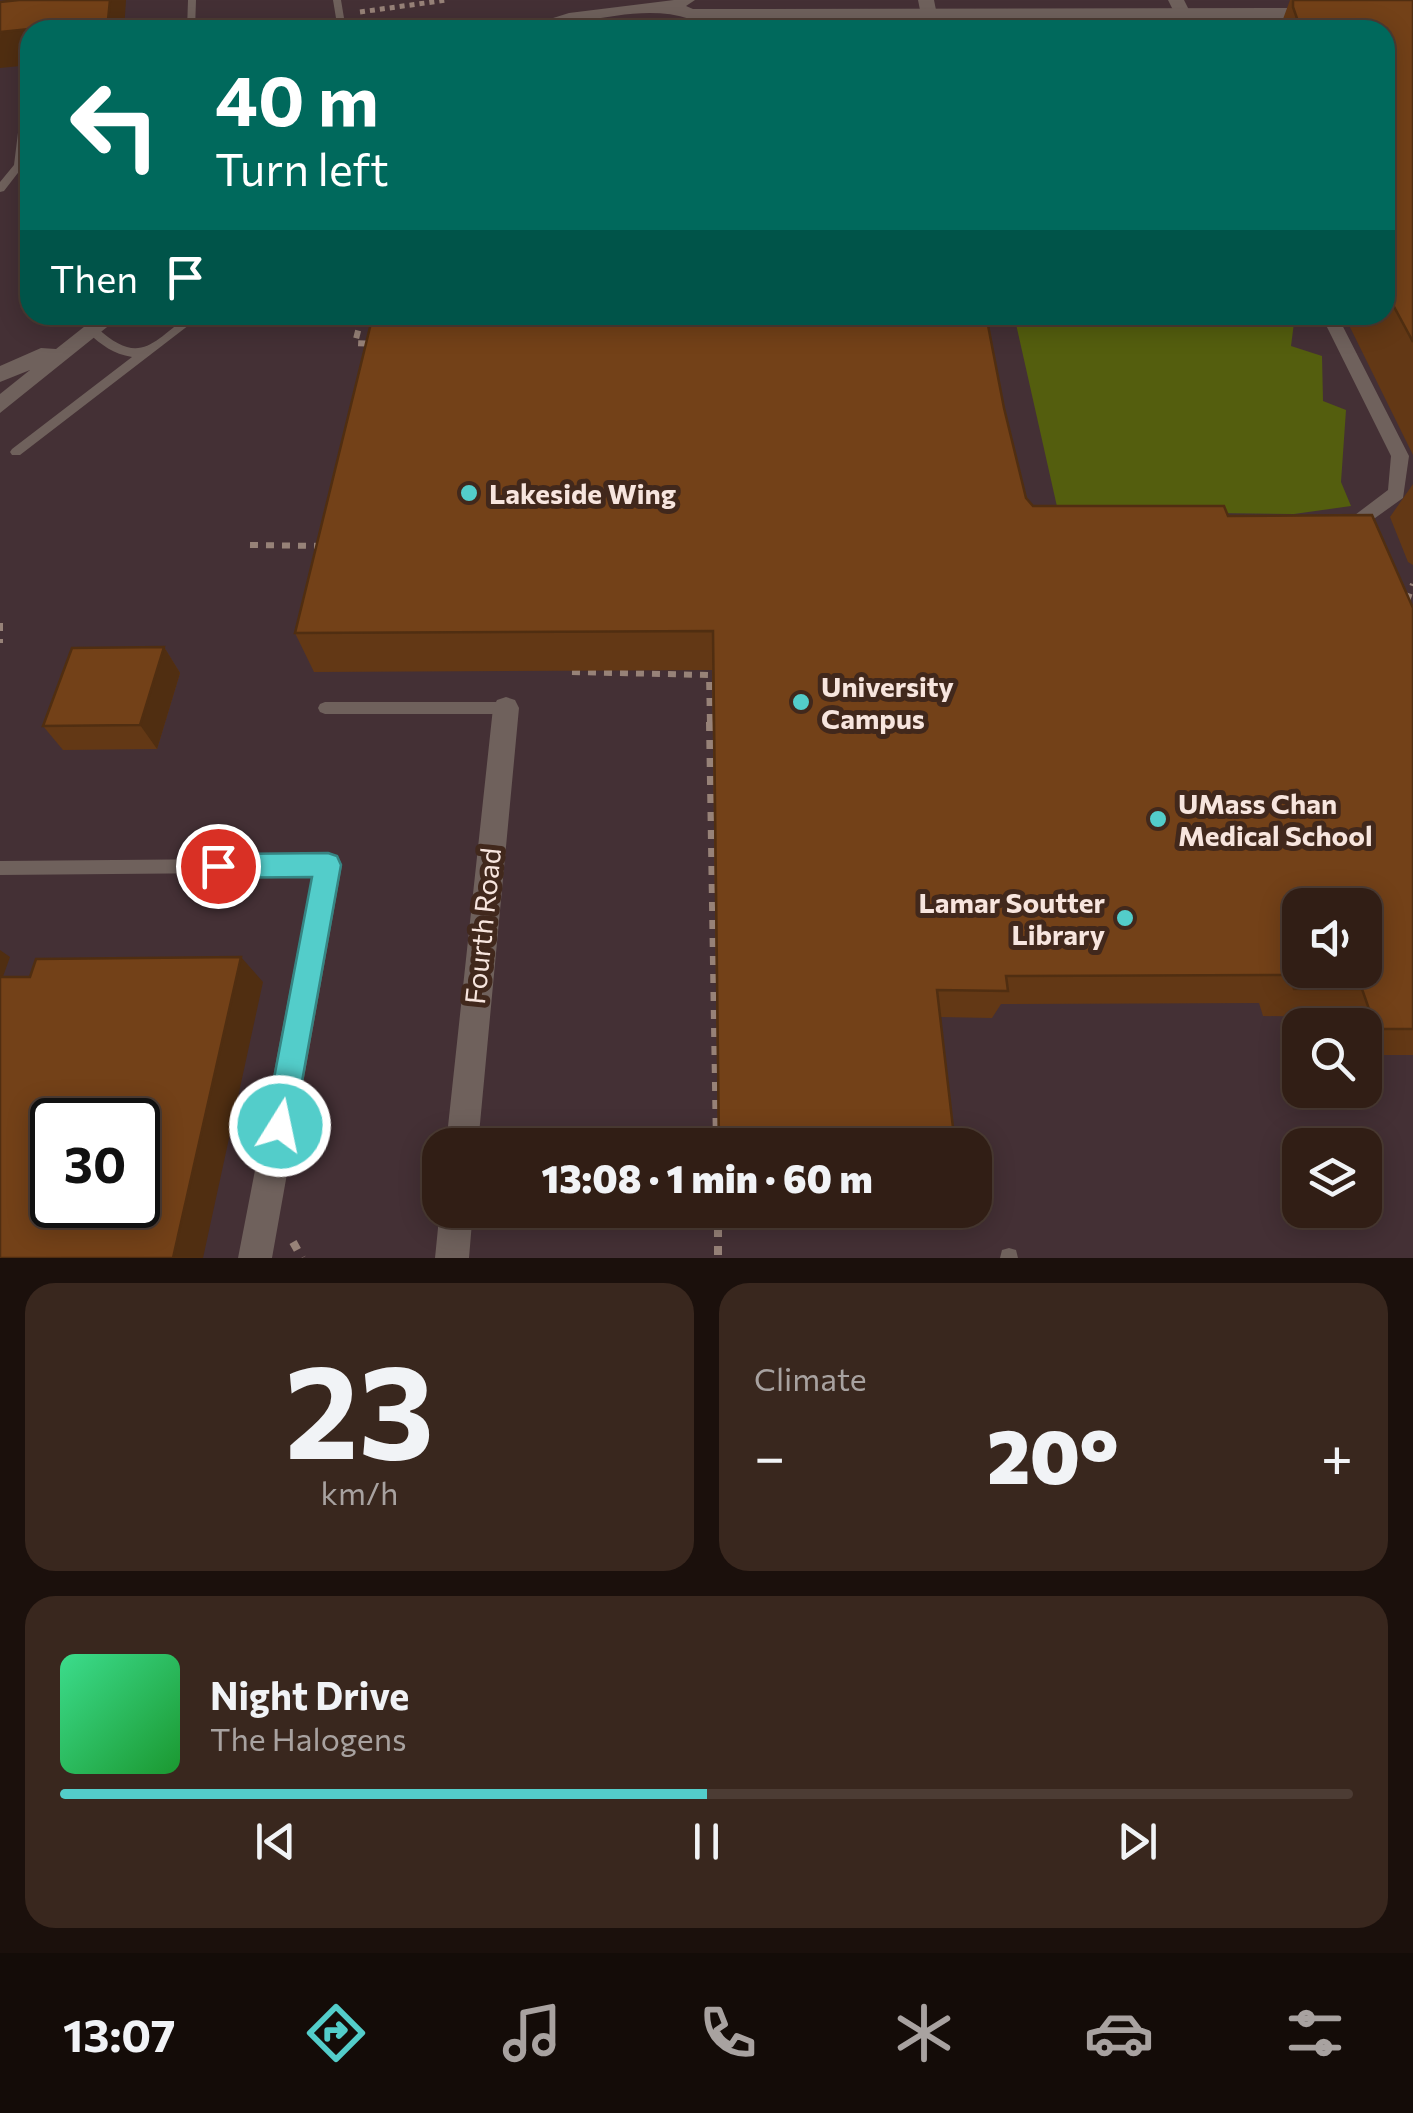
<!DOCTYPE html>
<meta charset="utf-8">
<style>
body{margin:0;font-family:Commissioner,sans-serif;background:#39271e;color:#f1f3f6;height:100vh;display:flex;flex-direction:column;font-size:38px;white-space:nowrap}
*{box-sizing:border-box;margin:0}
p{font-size:32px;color:#a8a2a0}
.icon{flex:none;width:55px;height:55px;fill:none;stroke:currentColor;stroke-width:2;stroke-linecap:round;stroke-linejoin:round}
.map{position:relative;height:1258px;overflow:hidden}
.sheet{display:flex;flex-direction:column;gap:25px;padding:25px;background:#1b100c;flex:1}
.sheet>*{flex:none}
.top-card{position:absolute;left:20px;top:20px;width:1375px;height:305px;border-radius:30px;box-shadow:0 5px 25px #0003,0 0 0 2px #4c3c34;background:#00695c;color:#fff;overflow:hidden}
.buttons{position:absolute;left:1282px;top:888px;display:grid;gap:20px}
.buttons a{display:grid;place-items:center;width:100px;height:100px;border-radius:20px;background:#311e15;box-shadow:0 5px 25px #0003,0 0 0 2px #4c3c34;font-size:50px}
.speed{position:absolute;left:30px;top:1098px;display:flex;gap:20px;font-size:50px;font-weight:700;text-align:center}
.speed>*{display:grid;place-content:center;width:130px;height:130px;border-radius:50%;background:#311e15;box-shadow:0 5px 25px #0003,0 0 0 2px #4c3c34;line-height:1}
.speed .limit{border:5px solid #111;border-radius:15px;background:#fff;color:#111}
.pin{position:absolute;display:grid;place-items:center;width:85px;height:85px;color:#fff;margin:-42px;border:5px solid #fff;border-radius:50%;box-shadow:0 2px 10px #0007}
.me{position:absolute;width:110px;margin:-55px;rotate:10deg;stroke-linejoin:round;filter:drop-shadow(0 0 8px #0008)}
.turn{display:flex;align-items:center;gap:35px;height:210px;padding:0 30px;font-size:45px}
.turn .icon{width:130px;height:130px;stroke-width:2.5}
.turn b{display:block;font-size:70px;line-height:85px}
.then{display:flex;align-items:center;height:95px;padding:0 30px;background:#0003;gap:20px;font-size:38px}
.big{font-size:75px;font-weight:800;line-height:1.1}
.sheet .card{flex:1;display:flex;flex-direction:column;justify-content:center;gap:15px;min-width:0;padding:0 35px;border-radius:30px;background:#39271e}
.sheet .dial{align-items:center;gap:0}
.dial b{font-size:130px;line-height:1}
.song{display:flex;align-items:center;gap:30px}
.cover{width:120px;height:120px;border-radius:15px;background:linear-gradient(135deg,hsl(150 70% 55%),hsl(130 70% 35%))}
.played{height:10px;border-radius:5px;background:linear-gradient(90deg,#53cdca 50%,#4c3c34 50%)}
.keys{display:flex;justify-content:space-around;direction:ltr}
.heat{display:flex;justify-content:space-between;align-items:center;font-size:55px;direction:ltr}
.sheet .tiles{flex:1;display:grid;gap:25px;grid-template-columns:1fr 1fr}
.card:last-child{grid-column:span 2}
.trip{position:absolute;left:422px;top:1128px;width:570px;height:100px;border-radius:30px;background:#311e15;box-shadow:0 5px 25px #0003,0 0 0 2px #4c3c34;font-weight:800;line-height:100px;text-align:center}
.menu{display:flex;height:160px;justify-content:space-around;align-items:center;background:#140c08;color:#a8a2a0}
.menu .icon{width:70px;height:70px}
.menu .on{color:#53cdca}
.menu b{font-size:45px;color:#f1f3f6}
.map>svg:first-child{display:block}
.medical{fill:#443035;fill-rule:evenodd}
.green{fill:#545e0e}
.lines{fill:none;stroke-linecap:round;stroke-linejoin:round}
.path-far2{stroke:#978278;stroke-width:5;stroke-dasharray:5 5;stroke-linecap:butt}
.path-far1{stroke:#978278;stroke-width:6;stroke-dasharray:8 8;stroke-linecap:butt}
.path{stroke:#978278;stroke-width:8;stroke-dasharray:9 9;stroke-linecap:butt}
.service{fill:#6f615c;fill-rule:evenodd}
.pedestrian{fill:#6f615c;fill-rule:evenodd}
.minor{fill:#6f615c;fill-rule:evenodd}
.tertiary{fill:#6f615c;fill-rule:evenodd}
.wall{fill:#633815}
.shaded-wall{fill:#502e11}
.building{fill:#734118;stroke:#502e11;stroke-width:2.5;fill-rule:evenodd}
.route{fill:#53cdca;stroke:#368583;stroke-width:2.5}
.poi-dot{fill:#53cdca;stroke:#41281c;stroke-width:4}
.labels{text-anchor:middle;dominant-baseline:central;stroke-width:10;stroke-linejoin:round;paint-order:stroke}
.poi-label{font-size:28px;font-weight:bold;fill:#f7e5de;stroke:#41281c;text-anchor:start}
.street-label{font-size:28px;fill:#f7e5de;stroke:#41281c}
</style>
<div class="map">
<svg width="1413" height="1258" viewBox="0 0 1413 1258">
<rect width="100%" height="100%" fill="#41281c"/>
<path class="medical" d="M 0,0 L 1413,0 L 1413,1258 L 0,1258 ZM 30,30 L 1385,30 L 1385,315 L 30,315 ZM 1300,905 L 1365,905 L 1365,970 L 1300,970 ZM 1300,1025 L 1365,1025 L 1365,1090 L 1300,1090 ZM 52,1120 L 138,1120 L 138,1205 L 52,1205 ZM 440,1145 L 975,1145 L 975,1210 L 440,1210 ZM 1300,1145 L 1365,1145 L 1365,1210 L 1300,1210 Z"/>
<path class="green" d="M 1014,315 L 1295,315 L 1291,346 L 1322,356 L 1323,401 L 1346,410 L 1341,482 L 1351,506 L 1294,514 L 1058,511 Z"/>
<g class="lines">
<path class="path-far2" d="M 360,12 L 447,0"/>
<path class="path-far1" d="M 362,315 L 355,343 L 375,344
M 250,545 L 324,546
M 1407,601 L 1413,584
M 0,623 L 0,643
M 572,672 L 709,675 L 710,724"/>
<path class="path" d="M 710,722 L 717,1145
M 718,1210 L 718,1258
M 293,1242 L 302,1258"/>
<path class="service" d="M 188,0 L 196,0 L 195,30 L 187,30 Z
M 333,0 L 341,0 L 346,30 L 338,30 Z
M 30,73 L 30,114 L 24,165 L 4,191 L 0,192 L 0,182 L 14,165 L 25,76 Z
M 189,315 L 202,315 L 20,455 L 12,455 L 10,452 L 12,449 L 132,357 C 113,354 102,345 88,333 L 88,327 L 96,327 C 139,366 150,345 189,315 Z
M 325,702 L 506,702 L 511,704 L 513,708 L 511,712 L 506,714 L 325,714 L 320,712 L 318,708 L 320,704 Z
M 328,858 L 334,860 L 336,865 L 334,870 L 328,872 L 0,875 L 0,861 Z
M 1009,1248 L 1016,1250 L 1018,1258 L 1000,1258 L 1002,1250 Z"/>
<path class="pedestrian" d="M 1321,315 L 1337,315 L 1409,456 L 1403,498 L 1350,536 L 1341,529 L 1343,524 L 1388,490 L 1391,456 Z"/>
<path class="minor" d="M 918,0 L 934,0 L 940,30 L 924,30 Z
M 1168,0 L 1184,0 L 1199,30 L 1183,30 Z
M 506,697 L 515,700 L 519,708 L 478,1145 L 446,1145 L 493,708 L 497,700 Z
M 328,852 L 338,856 L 342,865 L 272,1258 L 238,1258 L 314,865 L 318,856 Z
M 440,1208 L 473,1210 L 469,1258 L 435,1258 Z"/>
<path class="tertiary" d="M 674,0 L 695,0 L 686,6 L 693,9 L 1317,8 L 1325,13 L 1317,18 L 690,19 C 635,1 572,30 515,30 L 569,13 Z
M 99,315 L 122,315 L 0,413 L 0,394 L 30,370 L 0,382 L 0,366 L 41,348 L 56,349 Z"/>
</g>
<path class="wall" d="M 1290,0 L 1413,0 L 1413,455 L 1344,315 L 1385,315 L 1385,30 L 1279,30 Z
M 1004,408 L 1026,498 L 1033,506 L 1228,516 L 1413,608 L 1413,1055 L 1365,1055 L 1365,1025 L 1329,1025 L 1327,1017 L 1263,1016 L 1259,1003 L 1001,1004 L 992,1018 L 940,1017 L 955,1145 L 718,1145 L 712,670 L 314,672 L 295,633 Z
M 1413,484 L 1413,565 L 1408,562 L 1390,517 Z
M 164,647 L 180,673 L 157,749 L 63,750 L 43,726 Z"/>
<path class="shaded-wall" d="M 110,0 L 126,0 L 124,30 L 107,30 Z
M 60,26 L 61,30 L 30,30 L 30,65 L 0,68 L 0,32 Z
M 164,647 L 180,673 L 157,749 L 140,725 Z
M 0,950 L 10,957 L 0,985 Z
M 241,957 L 263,982 L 203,1258 L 173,1258 Z"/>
<path class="building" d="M 19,0 L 110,0 L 107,30 L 59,30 L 60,26 L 0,32 L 0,2 Z
M 1293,0 L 1413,0 L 1413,342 L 1385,290 L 1385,30 L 1301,30 L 1293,7 Z
M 373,315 L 986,315 L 1004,408 L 1026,498 L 1033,506 L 1224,506 L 1228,516 L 1372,515 L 1413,608 L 1413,1029 L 1376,1029 L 1362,989 L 1294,989 L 1290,975 L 1006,976 L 1008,991 L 937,990 L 955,1145 L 719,1145 L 713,631 L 295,633 ZM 1300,905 L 1365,905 L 1365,970 L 1300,970 Z
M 164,647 L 140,725 L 43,726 L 72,648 Z
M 241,957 L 173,1258 L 0,1258 L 0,977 L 30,977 L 36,959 ZM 52,1120 L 138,1120 L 138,1205 L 52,1205 Z"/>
<path class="route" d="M 328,853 L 337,856 L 341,865 L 294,1126 L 290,1136 L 280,1140 L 269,1136 L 265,1126 L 312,877 L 218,878 L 209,874 L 205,866 L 209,857 L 218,854 Z"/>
<g class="poi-dot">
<circle cx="469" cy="493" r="10"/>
<circle cx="801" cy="702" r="10"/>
<circle cx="1158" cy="819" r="10"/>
<circle cx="1125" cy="918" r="10"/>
</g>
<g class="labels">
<g class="poi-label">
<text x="489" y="493">Lakeside Wing</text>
<text x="821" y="686">University<tspan x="821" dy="32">Campus</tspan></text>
<text x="1178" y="803">UMass Chan<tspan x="1178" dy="32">Medical School</tspan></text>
<text x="1105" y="902" text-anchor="end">Lamar Soutter<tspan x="1105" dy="32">Library</tspan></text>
</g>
<g class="street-label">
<text transform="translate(482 926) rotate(-84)">Fourth Road</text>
</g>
</g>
</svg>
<div class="buttons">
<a><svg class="icon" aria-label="sound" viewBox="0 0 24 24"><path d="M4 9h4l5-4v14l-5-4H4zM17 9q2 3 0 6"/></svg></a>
<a><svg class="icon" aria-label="search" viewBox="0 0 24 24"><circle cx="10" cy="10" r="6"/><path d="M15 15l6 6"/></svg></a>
<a><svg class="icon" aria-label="layers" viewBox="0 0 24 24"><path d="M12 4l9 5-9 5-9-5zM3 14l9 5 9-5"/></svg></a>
</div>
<div class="speed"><div class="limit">30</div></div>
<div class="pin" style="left:218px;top:866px;background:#d93025"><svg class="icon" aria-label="arrive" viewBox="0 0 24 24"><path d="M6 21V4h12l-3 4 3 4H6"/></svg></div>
<svg class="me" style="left:280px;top:1126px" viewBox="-20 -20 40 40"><circle r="17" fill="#53cdca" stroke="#fff" stroke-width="3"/><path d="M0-11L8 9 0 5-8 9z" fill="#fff"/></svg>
<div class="trip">13:08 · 1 min · 60 m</div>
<div class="top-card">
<div class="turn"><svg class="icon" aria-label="left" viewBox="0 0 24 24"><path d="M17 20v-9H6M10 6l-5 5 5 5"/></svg><div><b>40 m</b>Turn left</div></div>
<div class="then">Then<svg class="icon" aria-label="arrive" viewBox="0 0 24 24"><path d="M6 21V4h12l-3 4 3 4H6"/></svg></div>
</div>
</div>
<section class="sheet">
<div class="tiles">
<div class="card dial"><b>23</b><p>km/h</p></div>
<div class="card"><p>Climate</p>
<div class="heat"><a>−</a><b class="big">20°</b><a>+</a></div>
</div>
<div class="card">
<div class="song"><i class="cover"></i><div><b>Night Drive</b><p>The Halogens</p></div></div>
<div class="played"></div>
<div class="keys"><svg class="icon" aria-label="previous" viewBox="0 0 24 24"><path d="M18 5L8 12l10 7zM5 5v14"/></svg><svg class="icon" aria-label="pause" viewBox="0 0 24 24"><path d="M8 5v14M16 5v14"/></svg><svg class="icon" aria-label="next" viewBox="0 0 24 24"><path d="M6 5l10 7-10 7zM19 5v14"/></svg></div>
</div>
</div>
</section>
<nav class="menu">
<b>13:07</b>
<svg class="icon on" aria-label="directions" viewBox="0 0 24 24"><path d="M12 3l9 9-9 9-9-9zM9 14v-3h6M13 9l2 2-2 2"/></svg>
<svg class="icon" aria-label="music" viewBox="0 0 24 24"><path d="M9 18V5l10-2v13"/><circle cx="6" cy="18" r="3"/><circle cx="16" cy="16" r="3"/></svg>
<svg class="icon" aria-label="phone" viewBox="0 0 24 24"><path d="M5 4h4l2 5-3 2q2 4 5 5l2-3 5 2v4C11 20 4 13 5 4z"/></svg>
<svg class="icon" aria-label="climate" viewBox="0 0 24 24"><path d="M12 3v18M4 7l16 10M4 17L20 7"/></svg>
<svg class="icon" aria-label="car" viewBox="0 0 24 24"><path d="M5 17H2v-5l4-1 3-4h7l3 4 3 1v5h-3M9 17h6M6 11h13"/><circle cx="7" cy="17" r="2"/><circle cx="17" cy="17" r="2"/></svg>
<svg class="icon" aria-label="filters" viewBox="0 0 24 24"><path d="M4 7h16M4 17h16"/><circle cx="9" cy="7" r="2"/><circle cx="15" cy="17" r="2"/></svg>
</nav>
